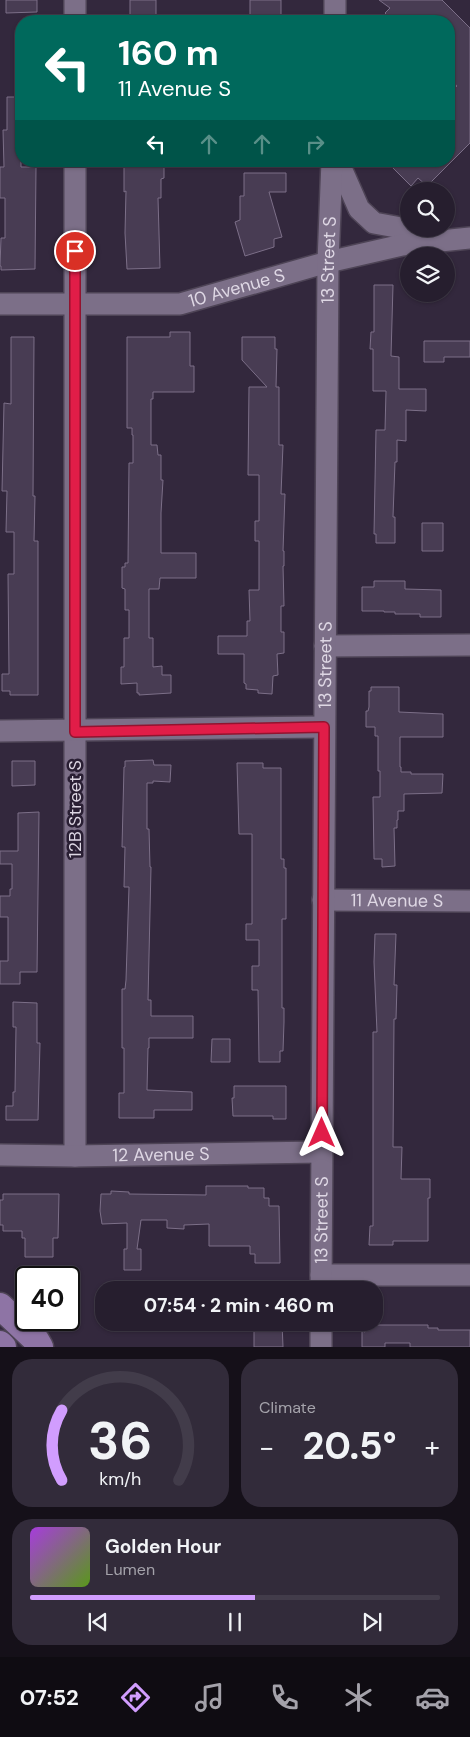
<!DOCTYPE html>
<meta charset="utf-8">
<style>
body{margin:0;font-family:"DM Sans",sans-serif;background:#322b3a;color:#f1f3f6;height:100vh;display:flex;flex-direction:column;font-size:19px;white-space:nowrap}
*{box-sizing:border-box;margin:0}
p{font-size:16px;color:#a4a2aa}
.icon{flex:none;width:28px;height:28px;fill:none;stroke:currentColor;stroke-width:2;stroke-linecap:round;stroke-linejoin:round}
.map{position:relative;height:1347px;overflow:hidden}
.drawer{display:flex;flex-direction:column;gap:12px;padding:12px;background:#151019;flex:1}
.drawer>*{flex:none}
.guide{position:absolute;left:15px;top:15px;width:440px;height:152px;border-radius:20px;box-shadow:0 1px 4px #0004,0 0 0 1px #423c4a;background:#00695c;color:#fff;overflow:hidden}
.buttons{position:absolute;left:400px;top:182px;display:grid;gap:10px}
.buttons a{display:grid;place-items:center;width:55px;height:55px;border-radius:50%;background:#261e2e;box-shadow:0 1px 4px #0004,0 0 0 1px #423c4a;font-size:25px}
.speed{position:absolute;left:15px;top:1266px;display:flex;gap:10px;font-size:25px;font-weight:700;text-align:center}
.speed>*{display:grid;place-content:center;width:65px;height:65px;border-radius:50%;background:#261e2e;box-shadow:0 1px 4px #0004,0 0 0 1px #423c4a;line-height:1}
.speed .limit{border:2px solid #111;border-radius:8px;background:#fff;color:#111}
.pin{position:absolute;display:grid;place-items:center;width:42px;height:42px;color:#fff;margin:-21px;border:2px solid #fff;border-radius:50%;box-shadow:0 1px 5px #0007}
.me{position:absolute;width:55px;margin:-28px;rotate:0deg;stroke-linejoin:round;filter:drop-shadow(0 0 4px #0008)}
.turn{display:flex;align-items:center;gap:18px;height:105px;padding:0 20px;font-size:22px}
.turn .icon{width:65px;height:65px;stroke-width:2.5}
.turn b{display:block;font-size:35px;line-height:42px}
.lanes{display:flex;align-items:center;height:48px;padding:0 20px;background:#0003;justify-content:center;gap:25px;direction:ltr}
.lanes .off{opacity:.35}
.big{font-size:38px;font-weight:700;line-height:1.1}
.drawer .tile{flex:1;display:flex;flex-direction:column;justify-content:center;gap:8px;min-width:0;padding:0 18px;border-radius:20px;background:#322b3a}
.drawer .dial{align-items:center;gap:0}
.dial svg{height:130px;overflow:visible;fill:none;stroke:#423c4a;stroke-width:7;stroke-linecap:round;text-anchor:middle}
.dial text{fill:#f1f3f6;stroke:none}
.song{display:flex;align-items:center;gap:15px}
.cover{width:60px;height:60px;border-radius:8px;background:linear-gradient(135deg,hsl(280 70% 55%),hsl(90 70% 35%))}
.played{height:5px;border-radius:2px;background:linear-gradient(90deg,#d19dfe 55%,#423c4a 55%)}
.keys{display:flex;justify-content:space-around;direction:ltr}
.heat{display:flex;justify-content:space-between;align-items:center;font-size:28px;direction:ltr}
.drawer .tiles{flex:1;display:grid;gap:12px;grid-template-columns:1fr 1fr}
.tile:last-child{grid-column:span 2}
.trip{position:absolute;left:95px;top:1281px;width:288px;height:50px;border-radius:20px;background:#261e2e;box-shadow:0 1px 4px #0004,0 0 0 1px #423c4a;font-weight:700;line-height:50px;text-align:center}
.tabs{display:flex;height:80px;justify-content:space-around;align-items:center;background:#0f0c12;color:#a4a2aa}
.tabs .icon{width:35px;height:35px}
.tabs .current{color:#d19dfe}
.tabs b{font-size:22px;color:#f1f3f6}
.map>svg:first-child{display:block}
.building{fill:#483c53;stroke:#7c6f88}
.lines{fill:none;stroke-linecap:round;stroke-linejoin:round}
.minor-casing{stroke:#4e4456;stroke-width:24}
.major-casing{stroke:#4e4456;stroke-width:29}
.minor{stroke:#7c6f88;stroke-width:21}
.major{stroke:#8e74a5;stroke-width:26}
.route-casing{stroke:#92132f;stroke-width:12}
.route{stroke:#e11d48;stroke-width:9}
.labels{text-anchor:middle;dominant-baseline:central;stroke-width:5;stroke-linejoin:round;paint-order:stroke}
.street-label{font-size:18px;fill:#ded7e4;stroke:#291e33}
</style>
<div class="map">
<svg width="470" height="1347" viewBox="0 0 470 1347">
<rect width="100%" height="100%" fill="#33283d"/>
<path class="building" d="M 6,0 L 37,0 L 37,12 L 6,13 Z
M 130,0 L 156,0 L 156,21 L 130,21 Z
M 250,0 L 281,0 L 281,21 L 250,21 Z
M 379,0 L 442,0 L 470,28 L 470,143 L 427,186 L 418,178 L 411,186 L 386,161 L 449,161 L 449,94 L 457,86 L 449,77 L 449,21 L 393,21 L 385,13 L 390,8 Z
M 7,97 L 21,97 L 21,167 L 36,167 L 35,269 L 1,270 L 1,266 L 0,266 L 1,238 L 5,238 L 5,198 L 0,198 L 0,167 L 4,167 L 3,130 L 7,130 Z
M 126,161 L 142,161 L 142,166 L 164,166 L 164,178 L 161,179 L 161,198 L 158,198 L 160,268 L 127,269 L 125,233 L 126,191 L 124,192 L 124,166 L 126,166 Z
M 244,173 L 286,173 L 286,192 L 269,192 L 282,237 L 274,239 L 274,247 L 245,256 L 235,222 L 240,220 L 240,196 L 244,196 Z
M 374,285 L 393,285 L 391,356 L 399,357 L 399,389 L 426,389 L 426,411 L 406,410 L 406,441 L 397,440 L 397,462 L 395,462 L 393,517 L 395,517 L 395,543 L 376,543 L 376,534 L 374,534 L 376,430 L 385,430 L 386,391 L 373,391 L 373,349 L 370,349 L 371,332 L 374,332 Z
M 170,332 L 190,332 L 190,366 L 194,366 L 194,392 L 153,392 L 153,399 L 151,399 L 151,445 L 157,445 L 158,455 L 161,455 L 161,480 L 163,480 L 161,513 L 161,553 L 196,553 L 196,578 L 160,578 L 159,589 L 149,589 L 149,638 L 153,638 L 153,667 L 162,666 L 162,675 L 171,675 L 171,693 L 139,695 L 139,693 L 137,693 L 137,683 L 121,684 L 121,667 L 124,667 L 124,638 L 129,638 L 129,610 L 125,610 L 125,589 L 122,588 L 122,567 L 125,567 L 125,563 L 128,563 L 129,463 L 133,463 L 133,435 L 132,435 L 132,428 L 127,428 L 127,337 L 170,337 Z
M 11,337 L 34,337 L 33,496 L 35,496 L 34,541 L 38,541 L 38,695 L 10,695 L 10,691 L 2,691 L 2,674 L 9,674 L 8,574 L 14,574 L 14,532 L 6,532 L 7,491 L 2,491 L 4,403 L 11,404 Z
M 242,337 L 275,337 L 275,349 L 277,349 L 276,387 L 279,387 L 279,445 L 283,445 L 281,494 L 285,494 L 283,551 L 284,551 L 284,566 L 283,566 L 284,606 L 281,606 L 281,632 L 284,632 L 284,653 L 277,654 L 278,675 L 273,676 L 272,694 L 258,693 L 258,690 L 246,689 L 246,684 L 244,683 L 244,654 L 218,654 L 218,636 L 247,636 L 247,621 L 250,621 L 249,590 L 259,590 L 259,541 L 255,541 L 255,521 L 259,521 L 259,475 L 248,475 L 249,387 L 267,387 L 242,360 Z
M 424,341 L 470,341 L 470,357 L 444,357 L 444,362 L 424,362 Z
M 422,523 L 443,523 L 443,551 L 422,551 Z
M 374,581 L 405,581 L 405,589 L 441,590 L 441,617 L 420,617 L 420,614 L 395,614 L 395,612 L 384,612 L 384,611 L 362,611 L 362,587 L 374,587 Z
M 371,687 L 399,687 L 399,712 L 443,714 L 443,737 L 400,737 L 400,767 L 401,767 L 401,772 L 411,772 L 411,774 L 443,774 L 442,793 L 404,794 L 404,811 L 398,811 L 398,820 L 397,820 L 397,828 L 394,828 L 395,866 L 382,867 L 382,859 L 374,859 L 373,797 L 380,797 L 380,771 L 378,771 L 378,736 L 375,736 L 375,727 L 366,727 L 366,711 L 368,711 L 369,707 L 369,691 L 371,691 Z
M 153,760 L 154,765 L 171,765 L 170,782 L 153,781 L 153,783 L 147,783 L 147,829 L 149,829 L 150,867 L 151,867 L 148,1000 L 151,1000 L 151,1016 L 193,1016 L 193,1038 L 149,1038 L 149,1048 L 148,1048 L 147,1090 L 192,1092 L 192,1110 L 154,1110 L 154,1118 L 119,1118 L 119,1093 L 124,1093 L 124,1048 L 122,1048 L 122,989 L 125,989 L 126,980 L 129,887 L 124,887 L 125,847 L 122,847 L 124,767 L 125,767 L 125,761 Z
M 12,761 L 35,761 L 35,785 L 12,786 Z
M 237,763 L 263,763 L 263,768 L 281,768 L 281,859 L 284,859 L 284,868 L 286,868 L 286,919 L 282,919 L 282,1008 L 284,1008 L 284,1022 L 283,1051 L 280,1051 L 280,1062 L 259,1062 L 258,990 L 252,990 L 252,966 L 259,966 L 259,940 L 246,940 L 246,924 L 252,924 L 252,834 L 239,834 Z
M 39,812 L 37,972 L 20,972 L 20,984 L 0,984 L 0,961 L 8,961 L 8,917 L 0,917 L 0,896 L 10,896 L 10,889 L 12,889 L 12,864 L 0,864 L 0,851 L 18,851 L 18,813 Z
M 375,934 L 396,934 L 394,985 L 397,985 L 396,1019 L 394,1019 L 393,1147 L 402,1147 L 401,1179 L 430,1179 L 430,1198 L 428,1198 L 428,1241 L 393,1241 L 393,1245 L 369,1245 L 370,1226 L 373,1226 L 373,1032 L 377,1032 L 374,962 Z
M 13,1002 L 37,1003 L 37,1043 L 40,1043 L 38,1120 L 6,1120 L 6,1106 L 13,1106 L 13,1092 L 15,1092 L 16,1027 L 13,1027 Z
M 212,1039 L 230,1039 L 230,1062 L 211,1062 Z
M 234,1086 L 286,1086 L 286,1119 L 273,1119 L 273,1116 L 233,1116 L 232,1098 L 234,1098 Z
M 206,1186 L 248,1186 L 248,1188 L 264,1188 L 264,1198 L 269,1198 L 269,1206 L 279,1206 L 280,1263 L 255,1263 L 255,1254 L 250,1254 L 250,1246 L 209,1246 L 209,1224 L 184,1225 L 184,1229 L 167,1228 L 167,1220 L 141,1220 L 137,1249 L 141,1249 L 141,1270 L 124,1270 L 124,1249 L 127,1249 L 127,1223 L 102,1224 L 100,1211 L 101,1194 L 111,1194 L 111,1191 L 129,1192 L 129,1194 L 206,1195 Z
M 3,1194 L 59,1194 L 58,1238 L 53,1238 L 53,1257 L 25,1257 L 25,1238 L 22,1238 L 22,1231 L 3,1231 L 3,1225 L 0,1225 L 0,1200 L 3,1200 Z
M 254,1322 L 282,1322 L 283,1347 L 254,1347 Z
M 365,1325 L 428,1325 L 428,1328 L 438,1328 L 438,1330 L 470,1330 L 470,1347 L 410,1347 L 410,1343 L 385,1343 L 385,1347 L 362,1347 L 362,1331 L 365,1332 Z"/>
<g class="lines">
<defs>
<g id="minor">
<path d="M 75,0 L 75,21"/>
<path d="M 335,21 L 335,0"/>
<path d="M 75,161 L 75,1156"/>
<path d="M 340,161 L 341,168 L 359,209 L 374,223 L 434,234"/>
<path id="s1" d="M 0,304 L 180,304 L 328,262 L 402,245 L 470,238"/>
<path d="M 325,646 L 470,645"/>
<path d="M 0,731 L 324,727"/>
<path id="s2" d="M 323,900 L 470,901"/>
<path id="s3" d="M 0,1155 L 75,1156 L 321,1152"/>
<path d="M 321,1275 L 470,1275"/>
<path id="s4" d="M 321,1290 L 328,262 L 332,161"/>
<path d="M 321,1347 L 321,1322"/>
</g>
<path id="major" d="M 0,1306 L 36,1340 L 40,1347
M 0,1344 L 3,1347"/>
</defs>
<use href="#minor" class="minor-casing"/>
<use href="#major" class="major-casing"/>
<use href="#minor" class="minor"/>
<use href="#major" class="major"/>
</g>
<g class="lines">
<defs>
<path id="route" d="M 75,251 L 75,732 L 324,727 L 322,1133"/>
</defs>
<use href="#route" class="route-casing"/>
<use href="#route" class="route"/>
</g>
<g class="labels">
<g class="street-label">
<text stroke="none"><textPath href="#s4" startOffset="1030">13 Street S</textPath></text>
<text stroke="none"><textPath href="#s1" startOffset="239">10 Avenue S</textPath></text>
<text stroke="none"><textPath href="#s4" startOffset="625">13 Street S</textPath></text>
<text transform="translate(75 809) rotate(-90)">12B Street S</text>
<text stroke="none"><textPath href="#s2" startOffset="74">11 Avenue S</textPath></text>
<text stroke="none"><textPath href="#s3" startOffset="161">12 Avenue S</textPath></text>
<text stroke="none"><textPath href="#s4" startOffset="70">13 Street S</textPath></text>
</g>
</g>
</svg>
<div class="buttons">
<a><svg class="icon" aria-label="search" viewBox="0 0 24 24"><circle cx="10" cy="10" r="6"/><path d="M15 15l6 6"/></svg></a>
<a><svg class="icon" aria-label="layers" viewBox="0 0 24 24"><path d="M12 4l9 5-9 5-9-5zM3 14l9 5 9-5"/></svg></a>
</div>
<div class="speed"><div class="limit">40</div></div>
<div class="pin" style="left:75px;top:251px;background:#d93025"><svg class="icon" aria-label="arrive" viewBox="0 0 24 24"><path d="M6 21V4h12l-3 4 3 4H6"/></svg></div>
<svg class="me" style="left:322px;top:1133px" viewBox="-20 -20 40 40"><path d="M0-17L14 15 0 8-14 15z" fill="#e11d48" stroke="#fff" stroke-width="4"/></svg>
<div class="trip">07:54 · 2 min · 460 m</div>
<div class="guide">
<div class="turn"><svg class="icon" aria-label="left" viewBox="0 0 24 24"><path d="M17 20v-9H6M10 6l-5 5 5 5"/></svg><div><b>160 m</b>11 Avenue S</div></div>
<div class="lanes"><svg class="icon" aria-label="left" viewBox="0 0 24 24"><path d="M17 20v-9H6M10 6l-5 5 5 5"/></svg><svg class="icon off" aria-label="ahead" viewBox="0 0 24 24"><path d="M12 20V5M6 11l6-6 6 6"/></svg><svg class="icon off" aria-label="ahead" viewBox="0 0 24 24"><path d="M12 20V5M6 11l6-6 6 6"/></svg><svg class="icon off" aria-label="right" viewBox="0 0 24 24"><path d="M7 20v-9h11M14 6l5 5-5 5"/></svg></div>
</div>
</div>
<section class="drawer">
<div class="tiles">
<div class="tile dial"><svg viewBox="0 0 100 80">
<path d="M14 69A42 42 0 1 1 86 69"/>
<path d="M14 69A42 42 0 0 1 14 26" stroke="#d19dfe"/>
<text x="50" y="56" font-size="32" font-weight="700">36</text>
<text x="50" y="72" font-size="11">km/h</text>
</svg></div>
<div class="tile"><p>Climate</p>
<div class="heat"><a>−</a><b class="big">20.5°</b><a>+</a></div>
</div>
<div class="tile">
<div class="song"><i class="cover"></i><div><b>Golden Hour</b><p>Lumen</p></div></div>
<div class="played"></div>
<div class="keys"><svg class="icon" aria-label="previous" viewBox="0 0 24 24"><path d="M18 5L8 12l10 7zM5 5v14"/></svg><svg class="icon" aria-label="pause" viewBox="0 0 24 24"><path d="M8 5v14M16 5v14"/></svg><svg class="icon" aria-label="next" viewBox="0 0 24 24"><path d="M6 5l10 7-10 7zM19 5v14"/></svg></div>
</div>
</div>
</section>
<nav class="tabs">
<b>07:52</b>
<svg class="icon current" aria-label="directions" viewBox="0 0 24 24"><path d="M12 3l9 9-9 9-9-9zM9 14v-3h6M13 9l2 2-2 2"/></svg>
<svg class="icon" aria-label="music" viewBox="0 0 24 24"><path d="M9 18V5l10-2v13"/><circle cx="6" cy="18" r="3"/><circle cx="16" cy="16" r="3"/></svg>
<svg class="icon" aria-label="phone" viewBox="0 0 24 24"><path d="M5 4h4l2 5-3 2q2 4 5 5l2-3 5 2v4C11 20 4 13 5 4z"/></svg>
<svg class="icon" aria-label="climate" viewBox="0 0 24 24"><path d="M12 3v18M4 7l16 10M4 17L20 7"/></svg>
<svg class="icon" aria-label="car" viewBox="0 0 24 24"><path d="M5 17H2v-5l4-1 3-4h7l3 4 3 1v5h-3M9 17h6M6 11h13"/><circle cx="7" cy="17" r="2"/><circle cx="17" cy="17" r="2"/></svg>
</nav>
